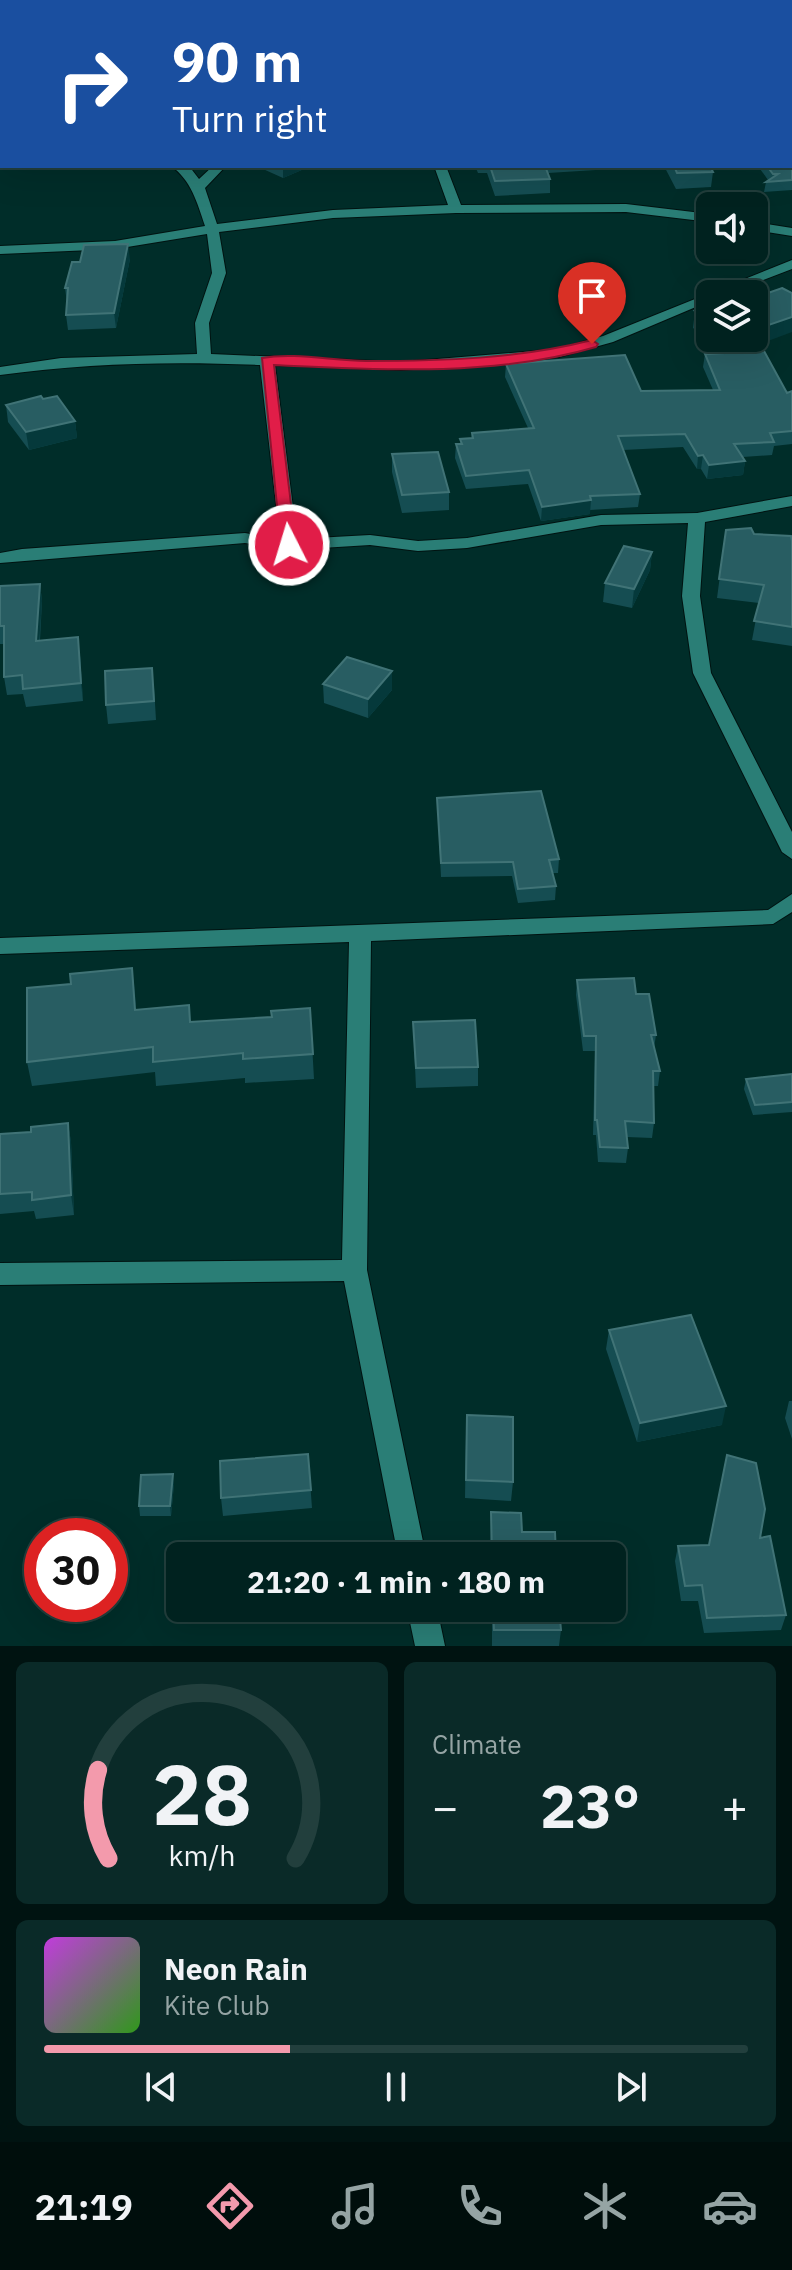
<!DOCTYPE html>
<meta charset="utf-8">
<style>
body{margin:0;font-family:"IBM Plex Sans",sans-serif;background:#0a2a28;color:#f1f3f6;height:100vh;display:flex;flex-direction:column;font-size:30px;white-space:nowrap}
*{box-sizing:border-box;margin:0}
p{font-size:26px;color:#95a4a4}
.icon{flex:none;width:44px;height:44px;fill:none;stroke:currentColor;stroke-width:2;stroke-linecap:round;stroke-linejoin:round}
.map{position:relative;height:1646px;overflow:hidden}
.panel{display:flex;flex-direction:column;gap:16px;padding:16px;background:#001311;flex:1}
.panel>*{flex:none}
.guide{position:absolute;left:0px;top:0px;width:792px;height:168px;box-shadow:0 8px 32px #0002,0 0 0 2px #223f3d;background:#1a4fa0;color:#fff;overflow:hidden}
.tools{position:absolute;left:696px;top:192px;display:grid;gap:16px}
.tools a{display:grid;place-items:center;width:72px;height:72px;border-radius:12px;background:#00221f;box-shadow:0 8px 32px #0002,0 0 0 2px #223f3d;font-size:40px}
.speed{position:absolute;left:24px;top:1518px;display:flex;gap:16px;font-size:40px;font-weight:700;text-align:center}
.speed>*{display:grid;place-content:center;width:104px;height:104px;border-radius:50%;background:#00221f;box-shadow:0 8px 32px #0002,0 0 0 2px #223f3d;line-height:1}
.speed .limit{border:12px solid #d22;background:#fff;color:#111}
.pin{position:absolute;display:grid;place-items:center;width:68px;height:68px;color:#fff;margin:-82px -34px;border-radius:50% 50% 50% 0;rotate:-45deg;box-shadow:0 0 8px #0007}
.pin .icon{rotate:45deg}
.me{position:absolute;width:88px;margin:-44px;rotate:355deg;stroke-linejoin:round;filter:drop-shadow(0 0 6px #0008)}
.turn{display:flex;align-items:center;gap:28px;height:168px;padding:0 40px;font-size:36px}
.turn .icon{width:104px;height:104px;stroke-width:2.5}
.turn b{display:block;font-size:56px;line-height:68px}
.big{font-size:60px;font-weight:800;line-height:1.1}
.panel .widget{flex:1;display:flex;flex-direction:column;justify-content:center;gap:12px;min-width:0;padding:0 28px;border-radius:12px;background:#0a2a28}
.panel .dial{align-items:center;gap:0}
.dial svg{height:208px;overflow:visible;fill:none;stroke:#223f3d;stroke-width:7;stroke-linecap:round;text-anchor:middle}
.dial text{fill:#f1f3f6;stroke:none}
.song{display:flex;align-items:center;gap:24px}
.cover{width:96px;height:96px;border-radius:12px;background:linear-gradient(135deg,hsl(290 70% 55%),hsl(110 70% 35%))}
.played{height:8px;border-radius:4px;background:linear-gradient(90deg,#f39aac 35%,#223f3d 35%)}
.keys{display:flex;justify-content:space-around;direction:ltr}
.heat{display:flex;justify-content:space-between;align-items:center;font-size:44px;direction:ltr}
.panel .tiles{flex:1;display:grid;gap:16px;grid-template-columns:1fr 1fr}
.widget:last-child{grid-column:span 2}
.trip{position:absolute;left:166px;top:1542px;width:460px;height:80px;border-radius:12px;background:#00221f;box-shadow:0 8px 32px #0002,0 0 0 2px #223f3d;font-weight:800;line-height:80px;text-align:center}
.tabs{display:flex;height:128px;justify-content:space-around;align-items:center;background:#000e0c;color:#95a4a4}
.tabs .icon{width:56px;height:56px}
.tabs .selected{color:#f39aac}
.tabs b{font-size:36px;color:#f1f3f6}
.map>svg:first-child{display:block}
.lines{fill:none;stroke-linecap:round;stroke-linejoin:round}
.minor-casing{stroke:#001311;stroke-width:2}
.minor{fill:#2a7e76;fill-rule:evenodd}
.wall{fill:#154d52}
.shaded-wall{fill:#05393b}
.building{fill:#285d62;stroke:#407376;stroke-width:2}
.route{fill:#e11d48;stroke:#92132f;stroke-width:2}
</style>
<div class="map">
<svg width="792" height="1646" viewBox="0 0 792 1646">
<rect width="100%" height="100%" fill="#002d29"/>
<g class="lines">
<defs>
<path id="minor" d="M 168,0 L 178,0 L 178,2 L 168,2 Z
M 382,0 L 392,0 L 392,2 L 382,2 Z
M 0,65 L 2,65 L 2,71 L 0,71 Z
M 0,155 L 2,155 L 2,163 L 0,163 Z
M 171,166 L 189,166 L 199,179 L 213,166 L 226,166 L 205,188 L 217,224 L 333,210 L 448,205 L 434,166 L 446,166 L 461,205 L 626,204 L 710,214 L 710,222 L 626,212 L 456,213 L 333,218 L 219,232 L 226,273 L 209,323 L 211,354 L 401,362 L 558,349 L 603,336 L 792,260 L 792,269 L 727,294 L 710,294 L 710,301 L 613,342 L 559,357 L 401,370 L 275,365 L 297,539 L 370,535 L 418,541 L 467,538 L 601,515 L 697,513 L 792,496 L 792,506 L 705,522 L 700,596 L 711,673 L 792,832 L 792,859 L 782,852 L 693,673 L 682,596 L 688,523 L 601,525 L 467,548 L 418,551 L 370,545 L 289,550 L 245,543 L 0,563 L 0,553 L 22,549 L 245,533 L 280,539 L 260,365 C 173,361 86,363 0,375 L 0,367 L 61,358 L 197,354 L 195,323 L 212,273 L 207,234 L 115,249 L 0,254 L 0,246 L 115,241 L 205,226 C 197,202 191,180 171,166 Z
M 754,222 L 792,228 L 792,236 L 754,230 Z
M 792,894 L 792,912 L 773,924 L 371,941 L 367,1270 L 426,1556 L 398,1556 L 344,1281 L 0,1285 L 0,1263 L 342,1260 L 349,942 L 0,954 L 0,938 L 768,910 Z
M 407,1608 L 437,1608 L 445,1646 L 415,1646 Z"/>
</defs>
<use href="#minor" class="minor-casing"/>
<use href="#minor" class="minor"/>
</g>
<path class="wall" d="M 747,0 L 792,0 L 792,4 L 790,4 L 790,2 L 748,2 Z
M 792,70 L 792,190 L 764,192 L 766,182 L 768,180 L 758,166 L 790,166 Z
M 0,84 L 2,84 L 2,136 L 0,136 Z
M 262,166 L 325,166 L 325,168 L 304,169 L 283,178 L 263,169 Z
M 475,166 L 628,166 L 628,168 L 548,173 L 550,179 L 550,193 L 495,196 L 487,173 L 478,173 Z
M 664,166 L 710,166 L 713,172 L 711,187 L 676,189 Z
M 130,259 L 116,328 L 68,330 L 66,315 L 67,303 L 65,288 L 80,262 Z
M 710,307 L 710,338 L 754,338 L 738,352 L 787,393 L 792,391 L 792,444 L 774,446 L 772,455 L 743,457 L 745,461 L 743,475 L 707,479 L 701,469 L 697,469 L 683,447 L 623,450 L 640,494 L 638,507 L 590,510 L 590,514 L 541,521 L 528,484 L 466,489 L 455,458 L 456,444 L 460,444 L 460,439 L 471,439 L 472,433 L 528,428 L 505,377 L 506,364 L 641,391 L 713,390 L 703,367 L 705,354 L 730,353 L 693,328 L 695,311 Z
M 43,399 L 75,421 L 77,438 L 29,450 L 8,422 L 6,405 Z
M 392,454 L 449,492 L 449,510 L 402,513 L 392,472 Z
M 726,530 L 792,541 L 792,646 L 752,640 L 759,603 L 717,598 Z
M 652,552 L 650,570 L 632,608 L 603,602 L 605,583 Z
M 40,584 L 42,601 L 40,640 L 80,655 L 83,701 L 26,707 L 23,694 L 7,695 L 4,677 L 4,644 L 0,644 L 0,586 Z
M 323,684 L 392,690 L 368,718 L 324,703 Z
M 154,687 L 156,720 L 108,724 L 106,705 Z
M 437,798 L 559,859 L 558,873 L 553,873 L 556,886 L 555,900 L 518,903 L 512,876 L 441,877 Z
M 132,968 L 136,1010 L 191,1022 L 272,1017 L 310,1008 L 314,1079 L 245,1083 L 245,1078 L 156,1086 L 155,1072 L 32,1086 L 27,1062 L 71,984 Z
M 577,980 L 636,994 L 656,1035 L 654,1048 L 660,1071 L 658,1086 L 653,1086 L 654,1123 L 652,1138 L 627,1137 L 628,1148 L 626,1163 L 598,1162 L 596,1135 L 593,1135 L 595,1051 L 583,1051 L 576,995 Z
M 413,1022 L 478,1067 L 478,1086 L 416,1088 Z
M 792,1074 L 792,1112 L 753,1115 L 744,1089 L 746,1079 Z
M 68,1123 L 71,1142 L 74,1215 L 36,1219 L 34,1211 L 0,1214 L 0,1134 L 31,1132 Z
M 609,1330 L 722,1425 L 637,1442 L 606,1349 Z
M 789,1401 L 792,1401 L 792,1439 L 785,1418 Z
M 466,1434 L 513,1482 L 511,1501 L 465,1498 Z
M 308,1454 L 312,1508 L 223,1516 L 221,1498 Z
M 174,1484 L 171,1516 L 140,1516 L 139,1506 Z
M 491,1512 L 522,1532 L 556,1556 L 490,1556 Z
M 760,1538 L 786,1615 L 781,1630 L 704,1633 L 698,1601 L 681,1601 L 675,1561 L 678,1546 L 709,1545 Z
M 492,1608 L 559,1608 L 561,1630 L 559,1646 L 492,1646 Z"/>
<path class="shaded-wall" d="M 429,0 L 456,0 L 446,2 L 429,2 Z
M 283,166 L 304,166 L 304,169 L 283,178 Z
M 128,244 L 130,259 L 116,328 L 114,313 Z
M 792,317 L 792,332 L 733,354 L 735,338 L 754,338 L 754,330 Z
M 75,421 L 77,438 L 29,450 L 26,432 Z
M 703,455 L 701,469 L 697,469 L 698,456 Z
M 745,461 L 743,475 L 707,479 L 709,465 Z
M 591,500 L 590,514 L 541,521 L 542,507 Z
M 652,552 L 650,570 L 632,608 L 634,589 Z
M 40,584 L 42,601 L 38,659 L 36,641 Z
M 78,637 L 80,655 L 83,701 L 81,683 Z
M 392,671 L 392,690 L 368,718 L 368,699 Z
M 132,968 L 135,992 L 138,1035 L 135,1010 Z
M 68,1123 L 71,1142 L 74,1215 L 71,1195 Z
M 726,1406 L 722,1425 L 637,1442 L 640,1423 Z
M 173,1474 L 174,1484 L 171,1516 L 170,1506 Z"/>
<path class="building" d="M 89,0 L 154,0 L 154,2 L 88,2 Z
M 790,70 L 792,70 L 792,180 L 766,182 L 778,174 L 773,174 L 767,166 L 790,166 Z
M 0,84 L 2,84 L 2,124 L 0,125 Z
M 490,166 L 545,166 L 550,179 L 495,181 Z
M 674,166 L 710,166 L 713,172 L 677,173 Z
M 128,244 L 114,313 L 66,315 L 68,288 L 65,288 L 72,262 L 80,262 L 84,245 Z
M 782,288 L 792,293 L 792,317 L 754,330 L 754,298 Z
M 710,307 L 710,321 L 695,311 Z
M 764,351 L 787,393 L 792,391 L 792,431 L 770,433 L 774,442 L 734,444 L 745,461 L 709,465 L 703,455 L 698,456 L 685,434 L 618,436 L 640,494 L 590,496 L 591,500 L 542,507 L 529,470 L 466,476 L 456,444 L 462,444 L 460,439 L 473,438 L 472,433 L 534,428 L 506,364 L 625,355 L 641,391 L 720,390 L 705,354 Z
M 41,396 L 43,399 L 57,396 L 75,421 L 26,432 L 6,405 Z
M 438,452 L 449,492 L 402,495 L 392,454 Z
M 751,528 L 754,534 L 791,536 L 792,541 L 792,627 L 754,621 L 764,585 L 719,579 L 726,530 Z
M 624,546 L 652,552 L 634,589 L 605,583 Z
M 40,584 L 36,641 L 78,637 L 81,683 L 23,689 L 22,675 L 4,677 L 4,626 L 0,626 L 0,586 Z
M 347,657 L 392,671 L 368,699 L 323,684 Z
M 152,668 L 154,701 L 106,705 L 105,671 Z
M 541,791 L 559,859 L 549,860 L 556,886 L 518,889 L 513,862 L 441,863 L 437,798 Z
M 132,968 L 135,1010 L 189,1005 L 190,1022 L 272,1017 L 271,1011 L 310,1008 L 313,1054 L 243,1059 L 243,1053 L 153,1062 L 153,1047 L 27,1062 L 27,988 L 71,984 L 70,974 Z
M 634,978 L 636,994 L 649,994 L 656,1035 L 651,1035 L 660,1071 L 653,1071 L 654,1123 L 625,1121 L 628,1148 L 600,1147 L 597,1120 L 595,1120 L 596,1036 L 584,1036 L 577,980 Z
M 475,1020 L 478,1067 L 416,1068 L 413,1022 Z
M 792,1074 L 792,1102 L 755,1105 L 746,1079 Z
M 68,1123 L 71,1195 L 32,1200 L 32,1192 L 0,1194 L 0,1134 L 31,1132 L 31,1127 Z
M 691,1315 L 726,1406 L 640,1423 L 609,1330 Z
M 467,1415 L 513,1417 L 513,1482 L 466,1480 Z
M 308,1454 L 311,1490 L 221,1498 L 220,1461 Z
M 727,1455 L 756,1463 L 765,1509 L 760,1538 L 770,1536 L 786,1615 L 707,1618 L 702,1585 L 685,1586 L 678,1546 L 709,1545 Z
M 173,1474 L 170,1506 L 139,1506 L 141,1475 Z
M 491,1512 L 521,1513 L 522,1532 L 555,1532 L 556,1556 L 492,1556 Z
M 493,1608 L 559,1608 L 561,1630 L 494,1630 Z"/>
<path class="route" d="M 592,340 L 598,344 L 596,347 C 494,377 380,370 274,365 L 296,545 L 289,549 L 281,545 L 262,358 C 295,352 333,361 366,361 C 442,361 518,359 592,340 Z"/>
</svg>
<div class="tools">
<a><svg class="icon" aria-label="sound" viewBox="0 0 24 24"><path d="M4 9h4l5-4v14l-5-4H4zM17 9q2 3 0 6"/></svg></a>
<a><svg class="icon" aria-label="layers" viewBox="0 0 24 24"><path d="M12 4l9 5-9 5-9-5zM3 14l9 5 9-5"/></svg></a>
</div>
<div class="speed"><div class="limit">30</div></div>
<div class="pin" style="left:592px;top:344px;background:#d93025"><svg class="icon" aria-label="arrive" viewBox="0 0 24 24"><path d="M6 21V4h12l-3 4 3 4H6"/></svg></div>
<svg class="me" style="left:289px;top:545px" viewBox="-20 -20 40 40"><circle r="17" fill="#e11d48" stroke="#fff" stroke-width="3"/><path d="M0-11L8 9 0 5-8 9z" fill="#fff"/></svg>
<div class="trip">21:20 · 1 min · 180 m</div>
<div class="guide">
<div class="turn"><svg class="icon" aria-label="right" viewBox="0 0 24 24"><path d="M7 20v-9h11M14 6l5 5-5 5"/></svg><div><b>90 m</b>Turn right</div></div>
</div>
</div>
<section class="panel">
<div class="tiles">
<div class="widget dial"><svg viewBox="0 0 100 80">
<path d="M14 69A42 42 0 1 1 86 69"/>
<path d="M14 69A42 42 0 0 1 10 35" stroke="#f39aac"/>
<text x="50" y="56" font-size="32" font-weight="700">28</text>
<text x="50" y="72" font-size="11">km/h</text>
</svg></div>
<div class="widget"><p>Climate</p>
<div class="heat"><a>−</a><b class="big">23°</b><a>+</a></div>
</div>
<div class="widget">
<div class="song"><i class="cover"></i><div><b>Neon Rain</b><p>Kite Club</p></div></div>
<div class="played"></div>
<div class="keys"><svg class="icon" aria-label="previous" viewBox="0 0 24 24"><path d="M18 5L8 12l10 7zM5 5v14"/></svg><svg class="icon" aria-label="pause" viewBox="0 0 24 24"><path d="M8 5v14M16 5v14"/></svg><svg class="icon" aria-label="next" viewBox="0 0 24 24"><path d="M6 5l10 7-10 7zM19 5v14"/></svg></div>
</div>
</div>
</section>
<nav class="tabs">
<b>21:19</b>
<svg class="icon selected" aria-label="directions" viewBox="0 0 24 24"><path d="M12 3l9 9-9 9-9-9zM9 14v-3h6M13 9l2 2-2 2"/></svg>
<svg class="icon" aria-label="music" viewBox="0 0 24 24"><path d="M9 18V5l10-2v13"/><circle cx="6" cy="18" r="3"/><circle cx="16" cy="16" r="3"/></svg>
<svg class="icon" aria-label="phone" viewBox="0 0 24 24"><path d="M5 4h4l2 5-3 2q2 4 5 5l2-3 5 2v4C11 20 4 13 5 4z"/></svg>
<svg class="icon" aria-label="climate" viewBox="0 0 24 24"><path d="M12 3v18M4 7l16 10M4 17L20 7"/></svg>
<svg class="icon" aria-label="car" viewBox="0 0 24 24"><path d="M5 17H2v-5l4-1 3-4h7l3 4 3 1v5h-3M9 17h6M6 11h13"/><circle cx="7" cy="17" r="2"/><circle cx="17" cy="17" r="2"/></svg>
</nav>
